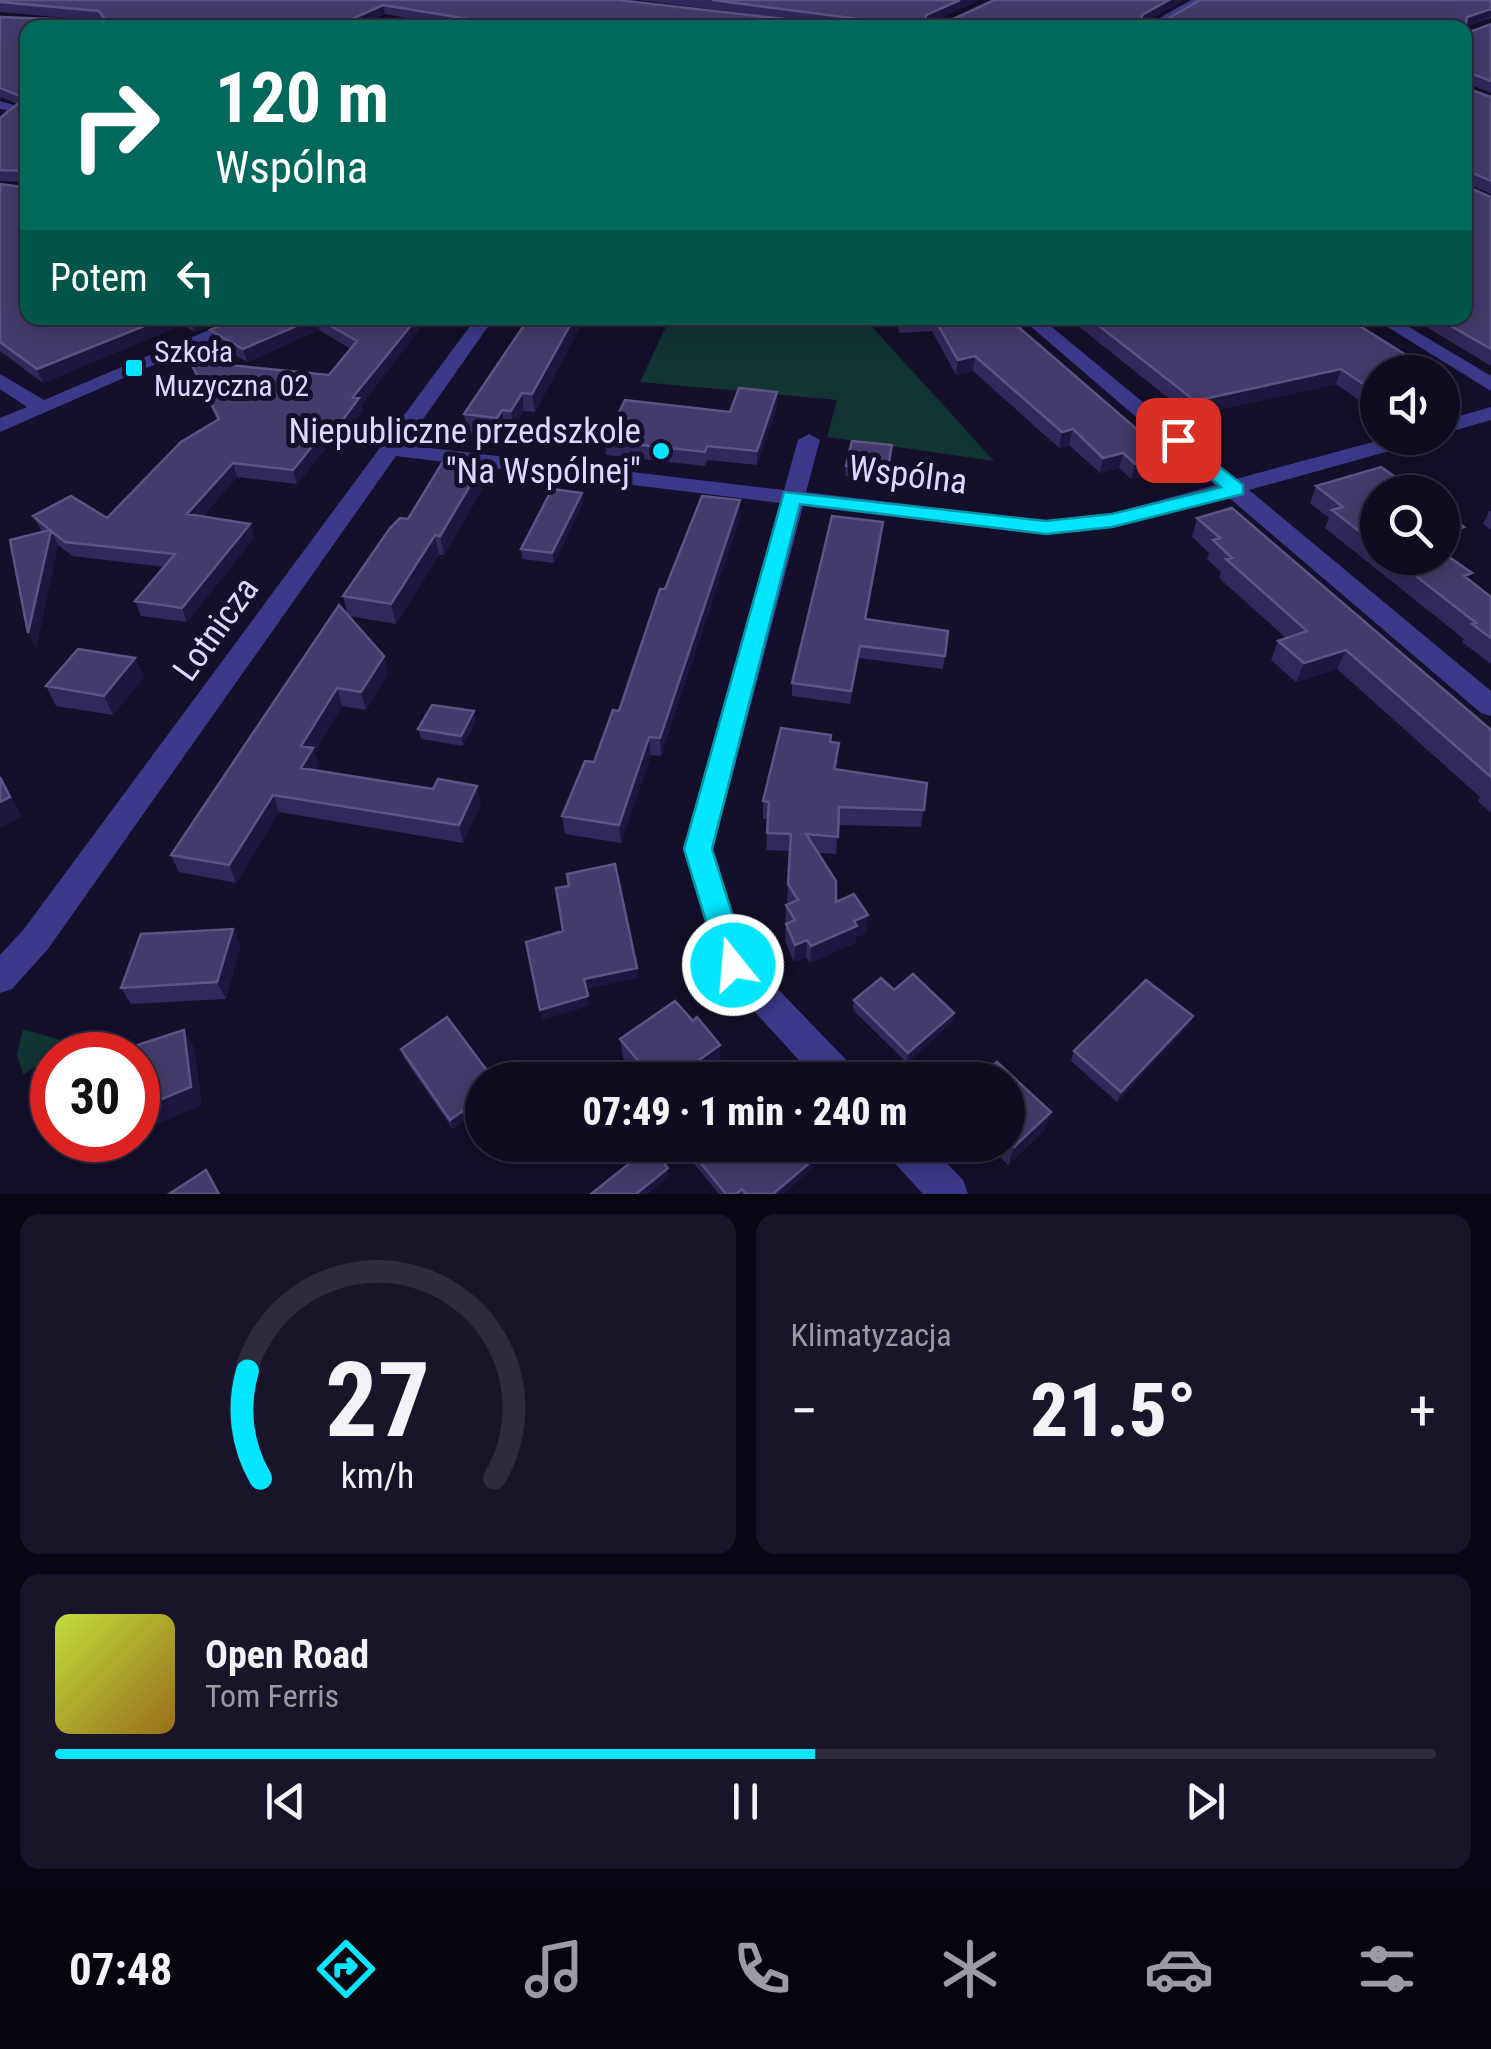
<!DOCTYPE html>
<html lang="pl">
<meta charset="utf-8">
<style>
body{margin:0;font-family:"Roboto Condensed",sans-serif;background:#181429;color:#f1f3f6;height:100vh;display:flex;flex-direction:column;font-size:38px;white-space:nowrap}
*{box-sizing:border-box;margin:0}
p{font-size:32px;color:#9b9ba5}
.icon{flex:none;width:55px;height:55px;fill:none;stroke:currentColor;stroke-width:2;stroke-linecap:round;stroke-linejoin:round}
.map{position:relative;height:1194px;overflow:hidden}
.panel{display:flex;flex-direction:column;gap:20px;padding:20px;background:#080612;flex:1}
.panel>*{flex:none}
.top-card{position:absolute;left:20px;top:20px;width:1452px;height:305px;border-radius:20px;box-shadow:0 5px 25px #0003,0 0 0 2px #2f2b3e;background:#00695c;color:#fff;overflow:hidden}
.tools{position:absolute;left:1360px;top:355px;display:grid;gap:20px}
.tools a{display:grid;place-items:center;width:100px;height:100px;border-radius:50%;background:#0f0b20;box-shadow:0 5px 25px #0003,0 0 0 2px #2f2b3e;font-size:50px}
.speed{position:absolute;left:30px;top:1032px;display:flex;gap:20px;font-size:50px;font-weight:700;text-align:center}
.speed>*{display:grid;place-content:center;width:130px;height:130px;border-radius:50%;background:#0f0b20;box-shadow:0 5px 25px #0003,0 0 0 2px #2f2b3e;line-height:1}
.speed .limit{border:15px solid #d22;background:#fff;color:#111}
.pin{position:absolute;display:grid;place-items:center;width:85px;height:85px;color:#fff;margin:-42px;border-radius:20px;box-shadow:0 5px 15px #0006}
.me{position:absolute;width:110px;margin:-55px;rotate:343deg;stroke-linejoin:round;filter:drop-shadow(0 0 8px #0008)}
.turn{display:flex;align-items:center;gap:35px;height:210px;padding:0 30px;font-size:45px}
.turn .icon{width:130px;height:130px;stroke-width:2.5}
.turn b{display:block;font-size:70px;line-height:85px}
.then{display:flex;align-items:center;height:95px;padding:0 30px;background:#0003;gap:20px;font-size:38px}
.big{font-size:75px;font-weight:800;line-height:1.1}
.panel .card{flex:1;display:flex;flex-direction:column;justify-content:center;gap:15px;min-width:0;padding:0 35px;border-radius:20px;background:#181429}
.panel .dial{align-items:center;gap:0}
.dial svg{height:260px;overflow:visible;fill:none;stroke:#2f2b3e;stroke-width:7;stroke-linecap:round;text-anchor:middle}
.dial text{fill:#f1f3f6;stroke:none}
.song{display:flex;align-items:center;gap:30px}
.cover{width:120px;height:120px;border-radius:15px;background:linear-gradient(135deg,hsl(70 70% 55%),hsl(40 70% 35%))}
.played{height:10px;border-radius:5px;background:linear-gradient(90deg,#04e6ff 55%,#2f2b3e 55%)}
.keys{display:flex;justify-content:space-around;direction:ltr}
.heat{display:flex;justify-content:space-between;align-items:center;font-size:55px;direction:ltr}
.panel .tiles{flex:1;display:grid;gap:20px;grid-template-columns:1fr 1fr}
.card:last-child{grid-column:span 2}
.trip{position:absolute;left:465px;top:1062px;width:560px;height:100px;border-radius:50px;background:#0f0b20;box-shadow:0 5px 25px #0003,0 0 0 2px #2f2b3e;font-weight:800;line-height:100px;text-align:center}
.tabs{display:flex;height:160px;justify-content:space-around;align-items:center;background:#06040d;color:#9b9ba5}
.tabs .icon{width:70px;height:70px}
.tabs .on{color:#04e6ff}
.tabs b{font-size:45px;color:#f1f3f6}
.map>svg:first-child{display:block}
.green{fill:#123433}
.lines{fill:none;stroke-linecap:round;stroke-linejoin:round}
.minor{fill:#3c398a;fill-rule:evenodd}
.wall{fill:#322859}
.shaded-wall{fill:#1e163e}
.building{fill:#443b6a;stroke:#5c5482;stroke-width:2.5}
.route{fill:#04e6ff;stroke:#0396a6;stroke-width:2.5}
.poi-dot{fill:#04e6ff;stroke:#140f2a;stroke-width:4}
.labels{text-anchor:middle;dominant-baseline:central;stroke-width:10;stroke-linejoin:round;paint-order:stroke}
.far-poi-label{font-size:30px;fill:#ddd8ff;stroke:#140f2a;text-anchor:start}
.poi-label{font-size:35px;fill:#ddd8ff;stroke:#140f2a;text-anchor:end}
.street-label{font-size:35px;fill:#ddd8ff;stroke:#140f2a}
</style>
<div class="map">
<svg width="1491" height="1194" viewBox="0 0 1491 1194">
<rect width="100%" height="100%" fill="#140f2a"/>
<path class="green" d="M 670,318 L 864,318 L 994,461 L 827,437 L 837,400 L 640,382 Z
M 23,1029 L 64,1041 L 64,1053 L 52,1055 L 23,1075 L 17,1054 Z"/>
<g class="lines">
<path class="minor" d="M 1191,0 L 1206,0 L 1158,28 L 1142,28 Z
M 0,101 L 25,108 L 0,129 L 0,117 L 7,110 L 0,109 Z
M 237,318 L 261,318 L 0,432 L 0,418 L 27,407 L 0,389 L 0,374 L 44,400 Z
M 476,318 L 494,318 L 405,445 L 784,490 L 798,440 L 809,434 L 820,440 L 806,492 L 1046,521 L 1111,514 L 1215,485 L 1021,318 L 1041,318 L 1236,479 L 1388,438 L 1420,438 L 1418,443 L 1249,490 L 1491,691 L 1491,716 L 1481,713 L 1227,496 L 1112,528 L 1046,535 L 803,506 L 713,849 L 747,957 L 854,1068 L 859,1080 L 817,1080 L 721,975 L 683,849 L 780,503 L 396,456 L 48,949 L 12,989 L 0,993 L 0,955 L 24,929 Z
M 1373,318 L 1394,318 L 1491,376 L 1491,391 Z
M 1491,407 L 1491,420 L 1442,434 L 1442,421 Z
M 884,1145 L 929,1145 L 963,1180 L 968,1194 L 923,1194 L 890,1158 Z"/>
</g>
<path class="wall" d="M 0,0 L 618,0 L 811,22 L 639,0 L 979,0 L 933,21 L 947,22 L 994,0 L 1183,0 L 1147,21 L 1162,22 L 1491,0 L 1491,18 L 1465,26 L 1465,28 L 462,28 L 385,14 L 355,28 L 28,28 L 28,318 L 229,318 L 195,332 L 182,325 L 43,383 L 0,351 L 0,184 L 23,187 L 24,182 L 0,181 L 0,118 L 17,104 L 1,97 L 0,100 L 0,17 L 101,21 L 0,12 Z
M 1491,24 L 1491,93 L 1466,83 L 1466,88 L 1491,97 L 1491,194 L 1468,184 L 1468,187 L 1491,197 L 1491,366 L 1420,323 L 1423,318 L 1465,318 L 1465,28 L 1470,32 Z
M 236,318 L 418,318 L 420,329 L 361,405 L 363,411 L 343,438 L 334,438 L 297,484 L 237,477 L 203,516 L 250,524 L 254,538 L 187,622 L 141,616 L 135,601 L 164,567 L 72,556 L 58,545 L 36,647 L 28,633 L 42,532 L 33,516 L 107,518 L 217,420 L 195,374 L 190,361 L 329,375 L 351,349 L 319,330 L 247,362 L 214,343 L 210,330 Z
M 529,318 L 585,318 L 535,412 L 524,411 L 513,429 L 505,428 L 500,436 L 467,432 L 464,414 Z
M 894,318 L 1008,318 L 1168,456 L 1164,471 L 1131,479 L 1119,468 L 1100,473 L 1069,445 L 1059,448 L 973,371 L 956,375 L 932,331 L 900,333 Z
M 1068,318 L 1347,318 L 1378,372 L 1378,412 L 1375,412 L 1336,384 L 1191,416 Z
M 777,406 L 757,465 L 708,460 L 705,466 L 606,455 L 605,441 L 730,412 Z
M 892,454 L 887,480 L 845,476 L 846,466 Z
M 1316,486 L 1378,492 L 1378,558 L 1442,558 L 1491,597 L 1491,664 L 1462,642 L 1464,639 L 1325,528 L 1329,518 L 1310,503 Z
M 483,488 L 444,555 L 439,555 L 396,624 L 349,616 L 388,674 L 366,710 L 342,706 L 314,752 L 319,766 L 316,770 L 481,803 L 463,843 L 279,812 L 236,883 L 179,872 L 171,855 L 348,615 L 343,596 L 408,519 Z
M 583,503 L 554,563 L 522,559 L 521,549 Z
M 1489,511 L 1491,511 L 1491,530 L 1483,524 Z
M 740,518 L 661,756 L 651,755 L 621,843 L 565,834 L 562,816 L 594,762 L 619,711 L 665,589 Z
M 1197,518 L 1491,730 L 1491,813 L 1478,801 L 1480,797 L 1337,669 L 1296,682 L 1271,660 L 1278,641 L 1286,638 L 1219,578 L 1221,572 L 1207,559 L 1209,553 L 1192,537 Z
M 882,535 L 866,620 L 948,631 L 943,669 L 859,658 L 850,704 L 792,696 L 792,683 Z
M 144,677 L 113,715 L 56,706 L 46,686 Z
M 476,721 L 463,746 L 421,739 L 418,729 Z
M 830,742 L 838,761 L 836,770 L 927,783 L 921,827 L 838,825 L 836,854 L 818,853 L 836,902 L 866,933 L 856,937 L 855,943 L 810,963 L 806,957 L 794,962 L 785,941 L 786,905 L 789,904 L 787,901 L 790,851 L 766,850 L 768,819 L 763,819 L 763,801 Z
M 233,929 L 240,946 L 226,999 L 131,1004 L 121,988 Z
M 854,1000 L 954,1013 L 952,1022 L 907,1063 L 853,1010 Z
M 1193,1016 L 1188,1026 L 1117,1102 L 1071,1061 L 1074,1051 Z
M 447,1017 L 453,1129 L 404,1058 L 401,1049 Z
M 620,1039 L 721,1064 L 699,1080 L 640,1080 L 623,1058 Z
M 1008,1080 L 1045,1130 L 1008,1165 L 988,1145 L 1008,1145 Z
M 695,1156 L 813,1168 L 783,1194 L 719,1194 L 695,1165 Z"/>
<path class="shaded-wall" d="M 960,0 L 979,0 L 925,25 L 926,15 Z
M 1169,0 L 1183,0 L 1140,25 L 1142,15 Z
M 383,5 L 385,14 L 355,28 L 332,28 Z
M 1491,9 L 1490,17 L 1464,26 L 1467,17 Z
M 164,318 L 180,318 L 182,325 L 43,383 L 37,369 Z
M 194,318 L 229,318 L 195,332 L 191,319 Z
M 316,318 L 319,330 L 247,362 L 243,349 Z
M 417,318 L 418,318 L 420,329 L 361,405 L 363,411 L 343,438 L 339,425 L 353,397 Z
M 574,318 L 585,318 L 535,412 L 532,394 Z
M 975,356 L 973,371 L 956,375 L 958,360 Z
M 1341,369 L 1336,384 L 1191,416 L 1195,401 Z
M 777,392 L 777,406 L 757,465 L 757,451 Z
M 522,393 L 524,411 L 513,429 L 511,411 Z
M 502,410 L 505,428 L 500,436 L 497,418 Z
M 330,424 L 334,438 L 297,484 L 293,470 Z
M 1073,429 L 1069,445 L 1059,448 L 1062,432 Z
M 1123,453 L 1119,468 L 1100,473 L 1103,458 Z
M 1168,456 L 1164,471 L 1131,479 L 1135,464 Z
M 233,463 L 237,477 L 192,528 L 187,514 Z
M 480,469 L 483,488 L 444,555 L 440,536 Z
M 582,493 L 583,503 L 554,563 L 552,553 Z
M 740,500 L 740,518 L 661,756 L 660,738 Z
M 883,522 L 882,535 L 864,632 L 865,619 Z
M 250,524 L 254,538 L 187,622 L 182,608 Z
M 1464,527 L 1455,545 L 1442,549 L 1442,534 Z
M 51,531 L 58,545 L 36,647 L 28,633 Z
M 435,535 L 439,555 L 396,624 L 391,604 Z
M 1346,650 L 1337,669 L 1296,682 L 1304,663 Z
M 384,656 L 388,674 L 366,710 L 361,692 Z
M 135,658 L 144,677 L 113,715 L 104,696 Z
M 337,688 L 342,706 L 314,752 L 319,766 L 307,785 L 301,768 L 301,746 Z
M 474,711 L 476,721 L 463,746 L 461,736 Z
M 649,737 L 651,755 L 621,843 L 619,825 Z
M 0,775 L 22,817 L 0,828 Z
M 477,786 L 481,803 L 463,843 L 459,825 Z
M 273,795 L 279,812 L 236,883 L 229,865 Z
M 868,915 L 866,933 L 856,937 L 855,943 L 810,963 L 811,946 L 854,921 Z
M 233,929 L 240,946 L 226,999 L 217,982 Z
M 807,940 L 806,957 L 794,962 L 795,945 Z
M 637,968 L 638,978 L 585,989 L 584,979 Z
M 588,996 L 589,1006 L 542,1020 L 540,1010 Z
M 954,1013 L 952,1022 L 907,1063 L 908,1053 Z
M 1193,1016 L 1188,1026 L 1117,1102 L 1121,1092 Z
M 184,1030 L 195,1049 L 202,1105 L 138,1132 L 138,1109 Z
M 720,1045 L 721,1064 L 699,1080 L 672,1080 Z
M 661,1067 L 662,1080 L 651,1080 L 651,1076 Z
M 482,1097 L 482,1108 L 453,1129 L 450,1120 Z
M 1051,1112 L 1045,1130 L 1008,1165 L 1014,1147 Z
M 104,1140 L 119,1140 L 107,1145 Z
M 814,1159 L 813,1168 L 783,1194 L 773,1194 Z
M 668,1168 L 668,1177 L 648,1194 L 636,1194 Z"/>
<path class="building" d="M 0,0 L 618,0 L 810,22 L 859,19 L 712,0 L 960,0 L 926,15 L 925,21 L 947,22 L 994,0 L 1169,0 L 1142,15 L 1141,21 L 1162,22 L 1200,0 L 1491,0 L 1491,9 L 1467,17 L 1465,28 L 465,28 L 481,21 L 383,5 L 332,28 L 28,28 L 28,140 L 25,143 L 28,143 L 28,318 L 164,318 L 37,369 L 0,342 L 0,184 L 23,187 L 26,171 L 0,170 L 0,118 L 25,98 L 0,88 L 0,17 L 106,21 L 99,11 L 0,2 Z
M 1491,24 L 1491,81 L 1470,73 L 1465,77 L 1466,88 L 1491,97 L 1491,181 L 1466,170 L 1468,187 L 1491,197 L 1491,349 L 1437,318 L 1465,318 L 1465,28 L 1470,32 Z
M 236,318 L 315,318 L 243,349 L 210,330 Z
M 317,318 L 417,318 L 353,397 L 359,398 L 339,425 L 330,424 L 293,470 L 233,463 L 187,514 L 250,524 L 182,608 L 135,601 L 175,554 L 65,542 L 51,531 L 28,633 L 10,540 L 50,530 L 33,516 L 71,496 L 107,518 L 181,442 L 219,419 L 190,361 L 329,375 L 357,341 Z
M 529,318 L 574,318 L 532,394 L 522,393 L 511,411 L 502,410 L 497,418 L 464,414 Z
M 934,318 L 1008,318 L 1168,456 L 1135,464 L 1123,453 L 1103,458 L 1073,429 L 1062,432 L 975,356 L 958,360 Z
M 1089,318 L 1347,318 L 1433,372 L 1378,372 L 1378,394 L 1341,369 L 1195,401 Z
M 739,388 L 777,392 L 757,451 L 707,446 L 705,452 L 605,441 L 625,400 L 730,412 Z
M 852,441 L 892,445 L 887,471 L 846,466 Z
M 442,463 L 480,469 L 440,536 L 435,535 L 391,604 L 343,596 L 390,528 L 400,518 L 408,519 Z
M 1381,467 L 1417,492 L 1378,492 L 1378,546 L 1332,510 L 1343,507 L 1316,486 Z
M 552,489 L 582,493 L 552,553 L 521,549 Z
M 702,496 L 740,500 L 660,738 L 649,737 L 619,825 L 562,816 L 585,761 L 594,762 L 613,710 L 619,711 L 660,589 L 665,589 Z
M 1232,508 L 1491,730 L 1491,777 L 1346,650 L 1304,663 L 1278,641 L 1307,631 L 1226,559 L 1232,558 L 1213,540 L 1220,538 L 1197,518 Z
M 1442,511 L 1464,527 L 1442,534 Z
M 832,516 L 883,522 L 865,619 L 948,631 L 945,656 L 860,646 L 851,691 L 792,683 Z
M 1442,552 L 1472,573 L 1464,576 L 1491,597 L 1491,638 L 1472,624 L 1476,623 L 1393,558 L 1442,558 Z
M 339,605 L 384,656 L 361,692 L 337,688 L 301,746 L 313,748 L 301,768 L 433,789 L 438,779 L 477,786 L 459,825 L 273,795 L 229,865 L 171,855 Z
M 78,649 L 135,658 L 104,696 L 46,686 Z
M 432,705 L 474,711 L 461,736 L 418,729 Z
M 781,728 L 831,735 L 830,742 L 839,743 L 834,769 L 927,783 L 924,810 L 839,807 L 838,837 L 806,834 L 836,881 L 836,902 L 854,894 L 868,915 L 854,921 L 857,926 L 811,946 L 807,940 L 795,945 L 786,924 L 795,920 L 786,905 L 798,900 L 788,884 L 791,834 L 767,833 L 769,802 L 763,801 Z
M 0,777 L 10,797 L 0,802 Z
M 615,864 L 637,968 L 584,979 L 588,996 L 540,1010 L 526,942 L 563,931 L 556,888 L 569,886 L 567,874 Z
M 233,929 L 217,982 L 121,988 L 141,934 Z
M 913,974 L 954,1013 L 908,1053 L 854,1000 L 881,978 L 894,990 Z
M 1146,980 L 1193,1016 L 1121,1092 L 1074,1051 Z
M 675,1001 L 693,1021 L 697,1017 L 720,1045 L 671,1080 L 661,1067 L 651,1076 L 620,1039 Z
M 447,1017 L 494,1080 L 482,1080 L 482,1097 L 450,1120 L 401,1049 Z
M 184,1030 L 191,1087 L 138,1109 L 138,1055 L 107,1055 Z
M 997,1062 L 1051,1112 L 1014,1147 L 1008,1141 L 1008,1080 L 977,1080 Z
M 708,1145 L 802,1145 L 814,1159 L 773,1194 L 746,1194 L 742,1189 L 736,1194 L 726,1194 L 695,1156 Z
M 650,1147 L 668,1168 L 636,1194 L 591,1194 Z
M 206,1170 L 219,1194 L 169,1194 Z"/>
<path class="route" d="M 1178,434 L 1243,485 L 1243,494 L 1112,527 L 1046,534 L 800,504 L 712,849 L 748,965 L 744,974 L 733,978 L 722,974 L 684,849 L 784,492 L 1046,521 L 1112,514 L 1221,487 L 1171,444 L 1168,440 Z"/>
<g class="poi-dot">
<rect x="124" y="358" width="20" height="20" rx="5"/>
<circle cx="661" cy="451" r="10"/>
</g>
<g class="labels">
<g class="far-poi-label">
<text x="154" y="351">Szkoła<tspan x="154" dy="34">Muzyczna 02</tspan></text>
</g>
<g class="poi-label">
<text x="641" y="431">Niepubliczne przedszkole<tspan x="641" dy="40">"Na Wspólnej"</tspan></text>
</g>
<g class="street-label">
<text transform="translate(908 475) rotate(7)">Wspólna</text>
<text transform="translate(216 629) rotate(-54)">Lotnicza</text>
</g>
</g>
</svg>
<div class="tools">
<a><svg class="icon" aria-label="sound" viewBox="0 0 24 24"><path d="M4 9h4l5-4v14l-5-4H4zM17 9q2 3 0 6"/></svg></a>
<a><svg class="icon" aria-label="search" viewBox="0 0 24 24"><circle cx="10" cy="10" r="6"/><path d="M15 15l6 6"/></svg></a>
</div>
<div class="speed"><div class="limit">30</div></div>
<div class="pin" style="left:1178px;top:440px;background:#d93025"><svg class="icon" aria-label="arrive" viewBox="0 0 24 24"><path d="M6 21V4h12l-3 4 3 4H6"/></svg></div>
<svg class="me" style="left:733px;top:965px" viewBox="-20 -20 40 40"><circle r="17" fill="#04e6ff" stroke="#fff" stroke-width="3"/><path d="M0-11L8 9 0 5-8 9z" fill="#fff"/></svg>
<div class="trip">07:49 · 1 min · 240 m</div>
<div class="top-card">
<div class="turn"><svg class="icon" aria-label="right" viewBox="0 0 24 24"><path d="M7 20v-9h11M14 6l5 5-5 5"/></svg><div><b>120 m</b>Wspólna</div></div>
<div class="then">Potem<svg class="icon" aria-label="left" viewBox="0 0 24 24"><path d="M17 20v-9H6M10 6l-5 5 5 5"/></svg></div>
</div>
</div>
<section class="panel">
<div class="tiles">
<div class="card dial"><svg viewBox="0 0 100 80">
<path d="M14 69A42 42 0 1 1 86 69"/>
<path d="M14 69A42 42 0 0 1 10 36" stroke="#04e6ff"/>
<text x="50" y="56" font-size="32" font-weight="700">27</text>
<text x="50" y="72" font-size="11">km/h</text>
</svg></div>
<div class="card"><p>Klimatyzacja</p>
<div class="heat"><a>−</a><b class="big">21.5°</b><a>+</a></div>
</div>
<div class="card">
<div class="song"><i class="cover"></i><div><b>Open Road</b><p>Tom Ferris</p></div></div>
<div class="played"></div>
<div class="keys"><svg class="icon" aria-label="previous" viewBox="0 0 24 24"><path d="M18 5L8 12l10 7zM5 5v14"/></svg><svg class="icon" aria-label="pause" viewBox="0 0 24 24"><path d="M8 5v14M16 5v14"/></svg><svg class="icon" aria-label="next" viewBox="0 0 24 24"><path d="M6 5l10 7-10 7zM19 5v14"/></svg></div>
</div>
</div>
</section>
<nav class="tabs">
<b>07:48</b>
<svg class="icon on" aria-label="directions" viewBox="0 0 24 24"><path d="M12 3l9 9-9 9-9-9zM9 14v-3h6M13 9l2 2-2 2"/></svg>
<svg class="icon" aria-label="music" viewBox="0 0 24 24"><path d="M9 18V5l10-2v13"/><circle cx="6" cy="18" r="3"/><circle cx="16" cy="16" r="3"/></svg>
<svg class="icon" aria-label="phone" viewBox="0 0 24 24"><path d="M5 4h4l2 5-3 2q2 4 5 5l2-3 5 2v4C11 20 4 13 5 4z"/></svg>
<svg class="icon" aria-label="climate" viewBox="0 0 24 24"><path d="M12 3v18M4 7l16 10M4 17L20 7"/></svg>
<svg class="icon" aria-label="car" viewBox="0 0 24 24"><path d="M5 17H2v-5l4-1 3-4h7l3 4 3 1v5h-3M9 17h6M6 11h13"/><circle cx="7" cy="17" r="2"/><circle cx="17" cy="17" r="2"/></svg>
<svg class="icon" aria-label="filters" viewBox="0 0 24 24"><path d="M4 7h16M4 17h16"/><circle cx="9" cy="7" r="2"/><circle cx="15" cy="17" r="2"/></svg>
</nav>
